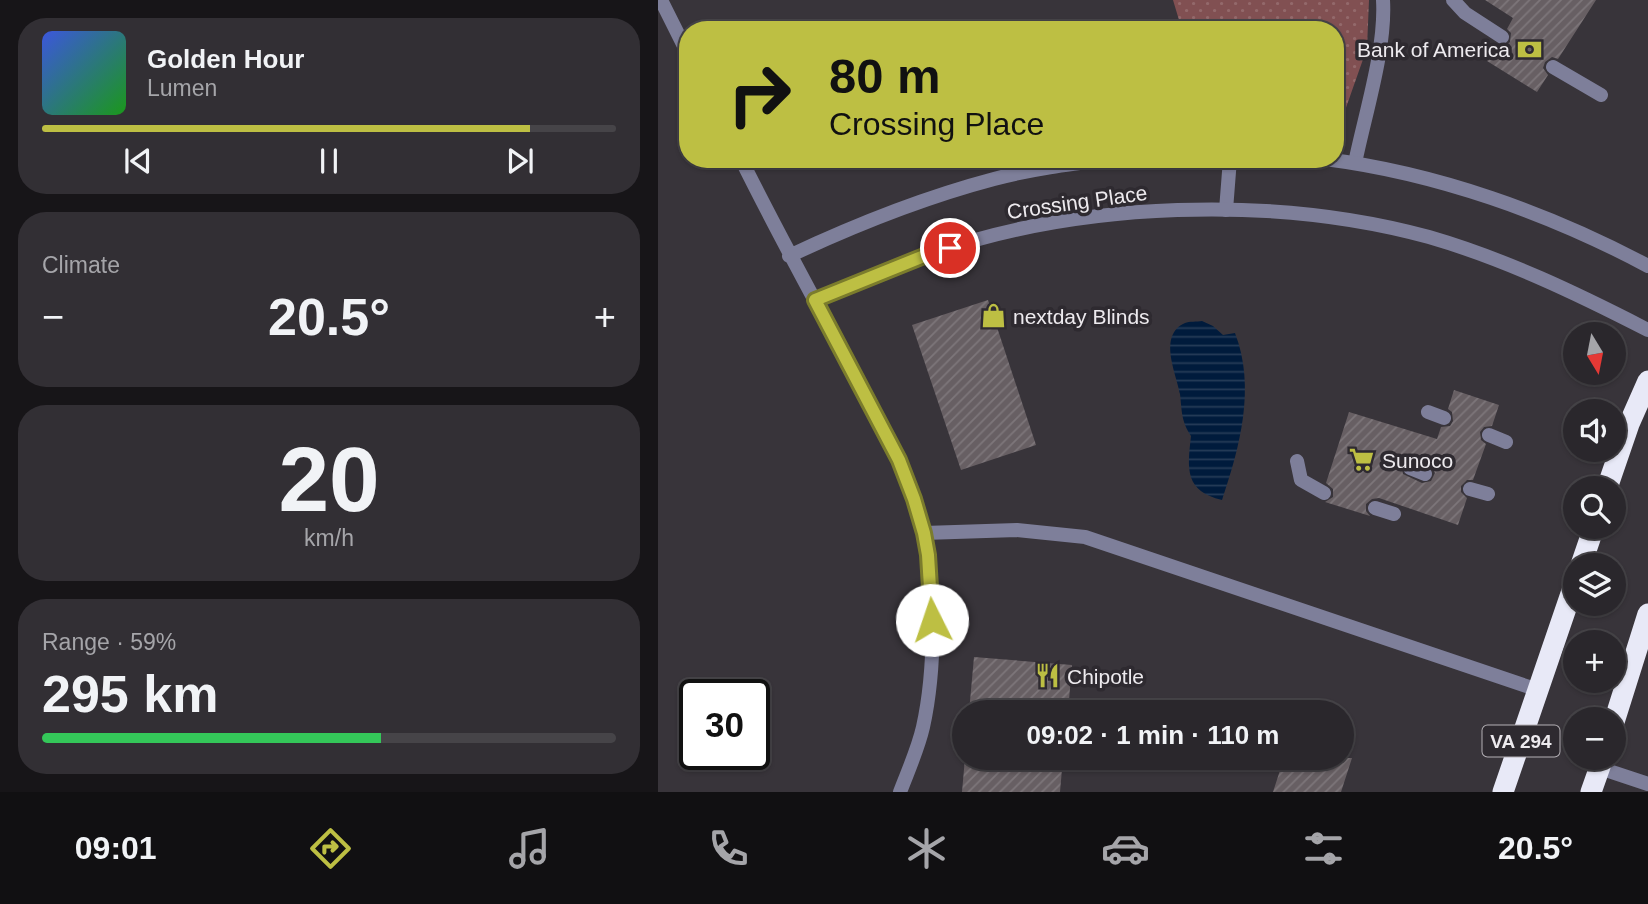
<!DOCTYPE html>
<meta charset="utf-8">
<style>
body{margin:0;font-family:Arial,sans-serif;background:#322f34;color:#f1f3f6;height:100vh;display:flex;flex-direction:column;font-size:26px;white-space:nowrap}
*{box-sizing:border-box;margin:0}
p{font-size:23px;color:#a5a5a9}
.icon{flex:none;width:38px;height:38px;fill:none;stroke:currentColor;stroke-width:2;stroke-linecap:round;stroke-linejoin:round}
.map{position:relative;flex:1;overflow:hidden}
.details{display:flex;flex-direction:column;gap:18px;padding:18px;background:#171518;width:658px}
.details>*{flex:none}
.guide{position:absolute;left:21px;top:21px;width:665px;height:147px;border-radius:28px;box-shadow:0 2px 5px #0004,0 0 0 2px #464448;background:#bdbf43;color:#111;overflow:hidden}
.needle{width:46px;rotate:170deg}
.fabs{position:absolute;left:905px;top:322px;display:grid;gap:14px}
.fabs a{display:grid;place-items:center;width:63px;height:63px;border-radius:50%;background:#2a272c;box-shadow:0 2px 5px #0004,0 0 0 2px #464448;font-size:35px}
.speed{position:absolute;left:21px;top:679px;display:flex;gap:14px;font-size:35px;font-weight:700;text-align:center}
.speed>*{display:grid;place-content:center;width:91px;height:91px;border-radius:50%;background:#2a272c;box-shadow:0 2px 5px #0004,0 0 0 2px #464448;line-height:1}
.speed .limit{border:4px solid #111;border-radius:10px;background:#fff;color:#111}
.pin{position:absolute;display:grid;place-items:center;width:60px;height:60px;color:#fff;margin:-30px;border:4px solid #fff;border-radius:50%;box-shadow:0 2px 7px #0007}
.me{position:absolute;width:77px;margin:-38px;rotate:356deg;stroke-linejoin:round;filter:drop-shadow(0 0 5px #0008)}
.turn{display:flex;align-items:center;gap:24px;height:147px;padding:0 35px;font-size:32px}
.turn .icon{width:91px;height:91px;stroke-width:2.5}
.turn b{display:block;font-size:49px;line-height:60px}
.big{font-size:52px;font-weight:600;line-height:1.1}
.details .tile{flex:1;display:flex;flex-direction:column;justify-content:center;gap:10px;min-width:0;padding:0 24px;border-radius:28px;background:#322f34}
.details .dial{align-items:center;gap:0}
.dial b{font-size:91px;line-height:1}
.song{display:flex;align-items:center;gap:21px}
.cover{width:84px;height:84px;border-radius:10px;background:linear-gradient(135deg,hsl(230 70% 55%),hsl(120 70% 35%))}
.played{height:7px;border-radius:4px;background:linear-gradient(90deg,#bdbf43 85%,#464448 85%)}
.keys{display:flex;justify-content:space-around;direction:ltr}
.heat{display:flex;justify-content:space-between;align-items:center;font-size:38px;direction:ltr}
.charge{height:10px;border-radius:5px;background:linear-gradient(90deg,#34c759 59%,#464448 0)}
.trip{position:absolute;left:294px;top:700px;width:402px;height:70px;border-radius:35px;background:#2a272c;box-shadow:0 2px 5px #0004,0 0 0 2px #464448;font-weight:600;line-height:70px;text-align:center}
.menu{display:flex;height:112px;justify-content:space-around;align-items:center;background:#111012;color:#a5a5a9}
.menu .icon{width:49px;height:49px}
.menu .on{color:#bdbf43}
.menu b{font-size:32px;color:#f1f3f6}
main{display:flex;flex:1;min-height:0}
.map>svg:first-child{display:block}
.grass{fill:url(#grass-dots)}
.water{fill:url(#water-rules)}
.building{fill:url(#building-hatch);fill-rule:evenodd}
.lines{fill:none;stroke-linecap:round;stroke-linejoin:round}
.lane{stroke:#7e7f9a;stroke-width:14}
.street{stroke:#7e7f9a;stroke-width:14}
.highway{stroke:#e8e9f7;stroke-width:21}
.route-casing{stroke:#7b7c2c;stroke-width:18}
.route{stroke:#bdbf43;stroke-width:12}
.labels{text-anchor:middle;dominant-baseline:central;stroke-width:7;stroke-linejoin:round;paint-order:stroke}
.shield{fill:#2e2a30;stroke:#b4b0b5;stroke-width:2}
.shield-label{font-size:19px;font-weight:bold;fill:#edeaee}
.poi-label{font-size:21px;fill:#edeaee;stroke:#2e2a30;text-anchor:start}
.street-label{font-size:21px;fill:#edeaee;stroke:#2e2a30}
</style>
<main>
<section class="details">
<div class="tile">
<div class="song"><i class="cover"></i><div><b>Golden Hour</b><p>Lumen</p></div></div>
<div class="played"></div>
<div class="keys"><svg class="icon" aria-label="previous" viewBox="0 0 24 24"><path d="M18 5L8 12l10 7zM5 5v14"/></svg><svg class="icon" aria-label="pause" viewBox="0 0 24 24"><path d="M8 5v14M16 5v14"/></svg><svg class="icon" aria-label="next" viewBox="0 0 24 24"><path d="M6 5l10 7-10 7zM19 5v14"/></svg></div>
</div>
<div class="tile"><p>Climate</p>
<div class="heat"><a>−</a><b class="big">20.5°</b><a>+</a></div>
</div>
<div class="tile dial"><b>20</b><p>km/h</p></div>
<div class="tile"><p>Range · 59%</p><b class="big">295 km</b><div class="charge"></div></div>
</section>
<div class="map">
<svg width="990" height="792" viewBox="0 0 990 792">
<defs>
<pattern id="grass-dots" width="8" height="8" patternUnits="userSpaceOnUse" patternTransform="scale(1.75)"><rect width="8" height="8" fill="#815052"/><path d="M2 2h.1M6 6h.1" fill="none" stroke="#93696b" stroke-width="1.8" stroke-linecap="round"/></pattern>
<pattern id="water-rules" width="6" height="5" patternUnits="userSpaceOnUse" patternTransform="scale(1.75)"><rect width="6" height="5" fill="#001b3c"/><path d="M0 2.5h6" fill="none" stroke="#263c58"/></pattern>
<pattern id="building-hatch" width="6" height="6" patternUnits="userSpaceOnUse" patternTransform="scale(1.75)"><rect width="6" height="6" fill="#675f63"/><path d="M-1 1l2-2M0 6l6-6M5 7l2-2" fill="none" stroke="#7d767a"/></pattern>
</defs>
<rect width="100%" height="100%" fill="#38343a"/>
<path class="grass" d="M 515,0 L 711,0 L 709,48 L 684,119 L 677,126 L 677,30 L 524,30 Z"/>
<path class="water" d="M 544,321 L 555,326 L 565,335 L 577,333 C 598,387 582,447 564,500 C 527,491 529,470 533,436 C 523,421 524,411 522,394 C 519,375 499,335 527,323 C 531,321 539,322 544,321 Z"/>
<path class="building" d="M 827,0 L 938,0 L 900,59 L 894,57 L 887,62 L 885,68 L 890,75 L 879,92 L 829,61 L 839,45 L 848,46 L 852,42 L 853,33 L 849,29 L 855,18 Z
M 330,300 L 378,445 L 303,470 L 254,325 Z
M 796,390 L 841,405 L 834,426 L 826,427 L 822,432 L 823,440 L 828,444 L 815,480 L 809,480 L 803,486 L 803,492 L 809,498 L 800,525 L 721,498 L 714,499 L 708,504 L 708,511 L 712,516 L 667,502 L 675,497 L 675,489 L 668,483 L 691,412 L 779,439 L 783,427 L 792,426 L 795,421 L 794,412 L 790,409 ZM 750,459 L 774,468 L 777,473 L 773,481 L 764,483 L 745,474 L 743,465 Z
M 316,657 L 414,665 L 410,712 L 311,712 Z
M 307,758 L 405,758 L 402,792 L 304,792 Z
M 626,758 L 694,758 L 683,792 L 615,792 Z"/>
<g class="lines">
<path class="lane" d="M 795,0 L 807,13 L 844,37
M 895,67 L 943,95
M 697,163 C 707,114 728,49 725,0
M 568,210 L 572,159
M 770,412 L 786,418
M 831,435 L 848,442
M 639,461 L 643,480 L 666,493
M 752,468 L 767,474
M 812,489 L 830,494
M 717,508 L 736,514
M 266,533 L 359,530 L 427,537 L 880,690
M 942,768 L 990,784"/>
<path class="street" d="M 3,0 L 30,54
M 83,159 C 116,226 152,291 187,357 C 217,412 250,469 265,531 C 279,585 277,673 265,727 C 260,749 250,771 242,792
M 667,159 C 778,173 891,213 990,266
M 131,256 C 199,224 264,198 336,179 C 373,169 413,164 452,159
M 157,300 C 194,285 232,268 270,255 C 421,201 617,195 771,237 C 847,259 920,294 990,330"/>
<path class="highway" d="M 949,488 L 971,424 L 990,381
M 923,565 L 936,527
M 956,722 L 990,614
M 845,792 L 917,582
M 933,792 L 945,758"/>
</g>
<g class="lines">
<defs>
<path id="route" d="M 274,620 L 270,555 L 266,533 L 256,499 L 241,460 L 157,300 L 271,254 L 292,248"/>
</defs>
<use href="#route" class="route-casing"/>
<use href="#route" class="route"/>
</g>
<defs>
<symbol id="bank-bare" viewBox="-9 -9 18 18"><path d="M-6-4H6V4H-6ZM0-2.3a2.3 2.3 0 1 0 0 4.6a2.3 2.3 0 1 0 0-4.6Z" fill="#bdbf43" stroke="#2e2a30" stroke-width="2.5" paint-order="stroke"/></symbol>
<symbol id="shop-bare" viewBox="-9 -9 18 18"><path d="M-5-2.5h2.3a2.7 3.5 0 0 1 5.4 0H5L5.5 6h-11ZM-1.5-2.5h3a1.5 2.3 0 0 0-3 0Z" fill="#bdbf43" stroke="#2e2a30" stroke-width="2.5" paint-order="stroke"/></symbol>
<symbol id="supermarket-bare" viewBox="-9 -9 18 18"><path d="M-6-5.5h2.5l.6 2H6L4.5 2H-2.5L-4.4-4H-6ZM-1.5 3.2a1.3 1.3 0 1 0 .1 0ZM3 3.2a1.3 1.3 0 1 0 .1 0Z" fill="#bdbf43" stroke="#2e2a30" stroke-width="2.5" paint-order="stroke"/></symbol>
<symbol id="restaurant-bare" viewBox="-9 -9 18 18"><path d="M-5-6h1v4h1v-4h1v4h1v-4h1v5L-1.5 .5V6h-2V.5L-5-1ZM5-6V6H3V1.5H1.5Q1.5-4 5-6Z" fill="#bdbf43" stroke="#2e2a30" stroke-width="2.5" paint-order="stroke"/></symbol>
</defs>
<g fill-rule="evenodd">
<use href="#bank-bare" x="854" y="32" width="35" height="35"/>
<use href="#shop-bare" x="318" y="298" width="35" height="35"/>
<use href="#supermarket-bare" x="686" y="442" width="35" height="35"/>
<use href="#restaurant-bare" x="372" y="658" width="35" height="35"/>
</g>
<g class="labels">
<rect class="shield" x="824.5" y="725.5" width="77" height="31" rx="5"/>
<g class="shield-label">
<text x="863" y="741">VA 294</text>
</g>
<g class="poi-label">
<text x="852" y="49" text-anchor="end">Bank of America</text>
<text x="355" y="316">nextday Blinds</text>
<text x="724" y="460">Sunoco</text>
<text x="409" y="676">Chipotle</text>
</g>
<g class="street-label">
<text transform="translate(419 202) rotate(-8)">Crossing Place</text>
</g>
</g>
</svg>
<div class="fabs">
<a><svg class="needle" viewBox="-14 -14 28 28"><path d="M0-13l5 13h-10z" fill="#e53935"/><path d="M0 13l5-13h-10z" fill="#a5a5a9"/></svg></a>
<a><svg class="icon" aria-label="sound" viewBox="0 0 24 24"><path d="M4 9h4l5-4v14l-5-4H4zM17 9q2 3 0 6"/></svg></a>
<a><svg class="icon" aria-label="search" viewBox="0 0 24 24"><circle cx="10" cy="10" r="6"/><path d="M15 15l6 6"/></svg></a>
<a><svg class="icon" aria-label="layers" viewBox="0 0 24 24"><path d="M12 4l9 5-9 5-9-5zM3 14l9 5 9-5"/></svg></a>
<a>+</a>
<a>−</a>
</div>
<div class="speed"><div class="limit">30</div></div>
<div class="pin" style="left:292px;top:248px;background:#d93025"><svg class="icon" aria-label="arrive" viewBox="0 0 24 24"><path d="M6 21V4h12l-3 4 3 4H6"/></svg></div>
<svg class="me" style="left:274px;top:620px" viewBox="-20 -20 40 40"><circle r="19" fill="#fff"/><path d="M0-13L10 11 0 6-10 11z" fill="#bdbf43"/></svg>
<div class="trip">09:02 · 1 min · 110 m</div>
<div class="guide">
<div class="turn"><svg class="icon" aria-label="right" viewBox="0 0 24 24"><path d="M7 20v-9h11M14 6l5 5-5 5"/></svg><div><b>80 m</b>Crossing Place</div></div>
</div>
</div>
</main>
<nav class="menu">
<b>09:01</b>
<svg class="icon on" aria-label="directions" viewBox="0 0 24 24"><path d="M12 3l9 9-9 9-9-9zM9 14v-3h6M13 9l2 2-2 2"/></svg>
<svg class="icon" aria-label="music" viewBox="0 0 24 24"><path d="M9 18V5l10-2v13"/><circle cx="6" cy="18" r="3"/><circle cx="16" cy="16" r="3"/></svg>
<svg class="icon" aria-label="phone" viewBox="0 0 24 24"><path d="M5 4h4l2 5-3 2q2 4 5 5l2-3 5 2v4C11 20 4 13 5 4z"/></svg>
<svg class="icon" aria-label="climate" viewBox="0 0 24 24"><path d="M12 3v18M4 7l16 10M4 17L20 7"/></svg>
<svg class="icon" aria-label="car" viewBox="0 0 24 24"><path d="M5 17H2v-5l4-1 3-4h7l3 4 3 1v5h-3M9 17h6M6 11h13"/><circle cx="7" cy="17" r="2"/><circle cx="17" cy="17" r="2"/></svg>
<svg class="icon" aria-label="filters" viewBox="0 0 24 24"><path d="M4 7h16M4 17h16"/><circle cx="9" cy="7" r="2"/><circle cx="15" cy="17" r="2"/></svg>
<b>20.5°</b>
</nav>
